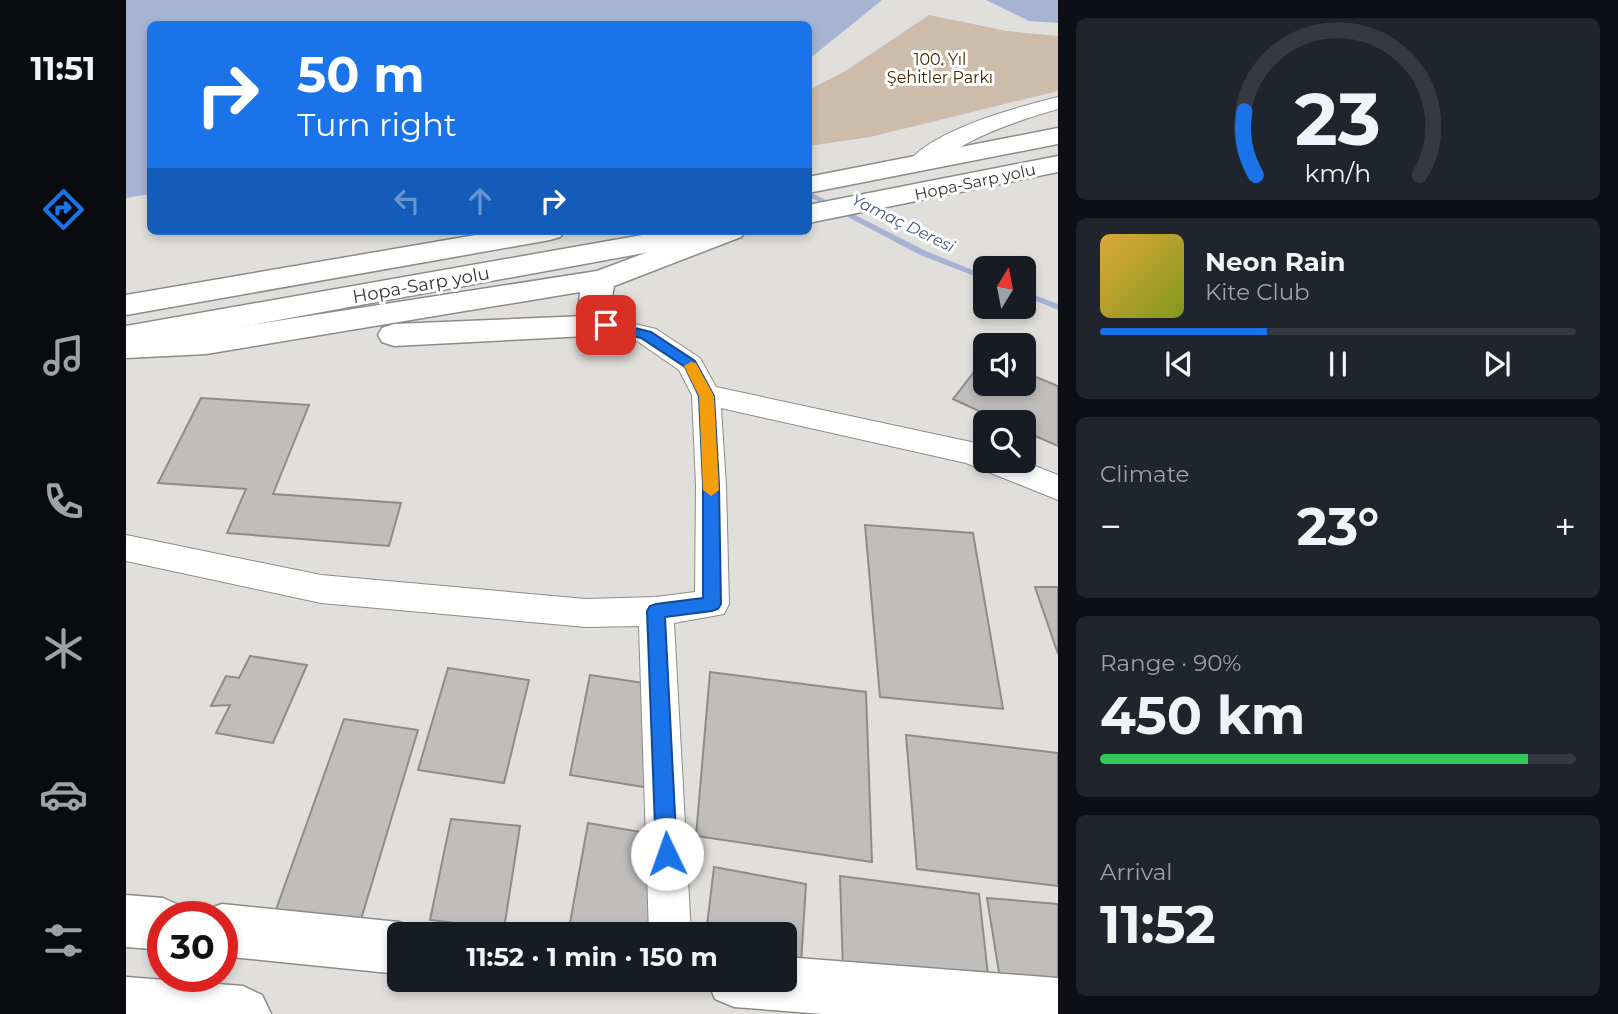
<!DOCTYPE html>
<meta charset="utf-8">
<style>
body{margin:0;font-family:Montserrat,sans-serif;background:#20242c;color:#f1f3f6;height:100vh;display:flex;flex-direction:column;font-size:26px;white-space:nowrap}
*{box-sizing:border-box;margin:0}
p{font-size:23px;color:#9ea1a6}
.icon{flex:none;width:38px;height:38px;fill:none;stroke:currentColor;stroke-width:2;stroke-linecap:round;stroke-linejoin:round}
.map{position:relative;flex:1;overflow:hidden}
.drawer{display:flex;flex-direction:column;gap:18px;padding:18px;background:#0d0f14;width:560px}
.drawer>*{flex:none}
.top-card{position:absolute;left:21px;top:21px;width:665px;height:214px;border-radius:10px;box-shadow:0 4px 10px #0003;background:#1a73e8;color:#fff;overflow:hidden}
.needle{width:46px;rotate:10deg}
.controls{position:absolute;left:847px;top:256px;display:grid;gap:14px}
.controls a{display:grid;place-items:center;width:63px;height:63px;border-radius:10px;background:#171b24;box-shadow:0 4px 10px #0003;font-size:35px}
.speed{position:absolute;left:21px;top:901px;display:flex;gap:14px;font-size:35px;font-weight:700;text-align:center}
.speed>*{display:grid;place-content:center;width:91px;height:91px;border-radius:50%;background:#171b24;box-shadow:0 4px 10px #0003;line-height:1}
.speed .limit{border:10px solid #d22;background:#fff;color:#111}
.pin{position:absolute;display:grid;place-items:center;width:60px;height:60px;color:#fff;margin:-30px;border-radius:14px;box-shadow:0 4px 10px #0006}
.me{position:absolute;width:77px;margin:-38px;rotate:357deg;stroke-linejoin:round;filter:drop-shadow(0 0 5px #0008)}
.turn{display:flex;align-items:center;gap:24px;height:147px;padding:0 35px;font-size:32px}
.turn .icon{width:91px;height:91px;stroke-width:2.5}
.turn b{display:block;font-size:49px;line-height:60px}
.lanes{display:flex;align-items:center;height:66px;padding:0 35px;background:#0003;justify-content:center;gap:35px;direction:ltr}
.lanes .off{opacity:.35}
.big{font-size:52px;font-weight:700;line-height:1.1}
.drawer .widget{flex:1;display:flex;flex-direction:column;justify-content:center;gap:10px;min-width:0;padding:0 24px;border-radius:10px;background:#20242c}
.drawer .dial{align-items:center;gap:0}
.dial svg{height:182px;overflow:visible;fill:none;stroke:#363941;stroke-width:7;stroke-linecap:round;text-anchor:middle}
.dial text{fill:#f1f3f6;stroke:none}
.song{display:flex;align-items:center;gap:21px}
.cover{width:84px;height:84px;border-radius:10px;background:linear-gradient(135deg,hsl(40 70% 55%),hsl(70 70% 35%))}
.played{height:7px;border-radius:4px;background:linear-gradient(90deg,#1a73e8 35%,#363941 35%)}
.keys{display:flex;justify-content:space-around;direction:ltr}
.heat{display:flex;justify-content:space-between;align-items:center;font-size:38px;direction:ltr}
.charge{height:10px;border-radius:5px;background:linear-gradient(90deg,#34c759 90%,#363941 0)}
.trip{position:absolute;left:261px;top:922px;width:410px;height:70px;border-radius:10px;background:#171b24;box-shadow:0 4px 10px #0003;font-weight:700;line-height:70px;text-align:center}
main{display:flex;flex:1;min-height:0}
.tabs{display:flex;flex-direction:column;width:126px;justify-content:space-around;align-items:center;background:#090b0e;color:#9ea1a6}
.tabs .icon{width:49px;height:49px}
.tabs .active{color:#1a73e8}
.tabs b{font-size:32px;color:#f1f3f6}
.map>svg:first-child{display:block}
.green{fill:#cdbca9}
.water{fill:#a7b3d3}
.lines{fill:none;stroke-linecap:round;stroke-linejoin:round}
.stream{fill:#a7b3d3;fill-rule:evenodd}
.building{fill:#c0bebc;stroke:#8e8c8a;stroke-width:2}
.minor-casing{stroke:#8d8b89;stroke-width:2}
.major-casing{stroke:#8d8b89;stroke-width:3}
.highway-casing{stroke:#8d8b89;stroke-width:3}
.minor{fill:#fff;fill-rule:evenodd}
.major{fill:#fff;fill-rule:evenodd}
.highway{fill:#fff;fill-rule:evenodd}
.route{fill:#1a73e8;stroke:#114b97;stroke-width:2}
.slow{fill:#f59e0b}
.labels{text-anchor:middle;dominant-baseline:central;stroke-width:6;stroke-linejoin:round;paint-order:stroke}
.far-park-label{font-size:16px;fill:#422803;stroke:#fff}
.far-street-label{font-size:16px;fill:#353433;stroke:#fff}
.far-water-label{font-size:16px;font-style:italic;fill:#445482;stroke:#fff}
.street-label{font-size:18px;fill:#353433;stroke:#fff}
</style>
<main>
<nav class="tabs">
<b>11:51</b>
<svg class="icon active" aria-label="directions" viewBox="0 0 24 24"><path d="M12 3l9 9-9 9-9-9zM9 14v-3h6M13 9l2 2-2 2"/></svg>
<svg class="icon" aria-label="music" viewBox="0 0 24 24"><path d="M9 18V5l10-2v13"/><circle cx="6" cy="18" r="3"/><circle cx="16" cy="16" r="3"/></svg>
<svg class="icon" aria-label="phone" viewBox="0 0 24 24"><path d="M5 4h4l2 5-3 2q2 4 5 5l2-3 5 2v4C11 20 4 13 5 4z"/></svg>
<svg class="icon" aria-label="climate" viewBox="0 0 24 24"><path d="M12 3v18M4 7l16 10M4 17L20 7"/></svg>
<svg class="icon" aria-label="car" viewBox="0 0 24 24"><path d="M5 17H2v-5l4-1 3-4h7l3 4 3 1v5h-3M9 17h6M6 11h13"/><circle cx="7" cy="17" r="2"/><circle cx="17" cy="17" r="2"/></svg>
<svg class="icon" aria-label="filters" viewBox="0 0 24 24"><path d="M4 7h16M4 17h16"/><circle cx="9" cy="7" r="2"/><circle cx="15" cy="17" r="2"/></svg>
</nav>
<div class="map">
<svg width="932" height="1014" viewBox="0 0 932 1014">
<rect width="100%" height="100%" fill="#e1dfdc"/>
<path class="green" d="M 803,15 L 881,31 L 932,36 L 932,91 L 744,137 L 683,146 L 683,90 L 721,70 Z"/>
<path class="water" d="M 0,0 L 755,0 L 755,1 L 683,59 L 682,24 L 24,24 L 24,194 L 0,198 Z
M 860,0 L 932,0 L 932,23 L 903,21 Z"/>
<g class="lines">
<path class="stream" d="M 682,191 L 800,251 L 859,275 L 859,280 L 794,255 L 682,196 Z
M 898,291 L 932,304 L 932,310 L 898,296 Z"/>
</g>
<path class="building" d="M 859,358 L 859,383 L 898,383 L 898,372 L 932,386 L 932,446 L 898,431 L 898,422 L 877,422 L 827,399 Z
M 75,398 L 183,405 L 147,494 L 275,503 L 263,546 L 101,533 L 120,489 L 32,483 Z
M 739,525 L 847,533 L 877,709 L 754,697 Z
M 909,587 L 932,587 L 932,654 Z
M 124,656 L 181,665 L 147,743 L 90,733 L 104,705 L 85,706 L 100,676 L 113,678 Z
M 322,668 L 403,680 L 378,783 L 292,770 Z
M 584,672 L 740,692 L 746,862 L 570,836 Z
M 464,675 L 545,687 L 530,789 L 444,775 Z
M 218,719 L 292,730 L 230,936 L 146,921 Z
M 780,735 L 932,753 L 932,886 L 791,869 Z
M 325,819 L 394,826 L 378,929 L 304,920 Z
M 462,823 L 567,841 L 557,934 L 442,934 Z
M 588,867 L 680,884 L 674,978 L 658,975 L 658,934 L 580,934 Z
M 714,876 L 853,894 L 864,993 L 717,972 Z
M 861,898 L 932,904 L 932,996 L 876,991 Z"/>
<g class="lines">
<defs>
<path id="minor" d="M 932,97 L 932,109 C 883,123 840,139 799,170 L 783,170 L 780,165 C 804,130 892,107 932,97 Z
M 480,317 L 530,329 L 574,358 L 590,387 L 845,442 L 859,447 L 859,460 L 894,460 L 932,475 L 932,500 L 840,463 L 595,408 L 600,485 L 603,604 L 598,614 L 548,623 L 565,934 L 523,934 L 513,626 L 460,627 L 195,603 L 0,561 L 0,535 L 195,575 L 460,599 L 530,597 L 569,592 L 570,485 L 566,395 L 553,370 L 511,341 L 471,331 L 467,325 L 471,319 Z"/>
<path id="major" d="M 578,231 L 620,231 L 615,237 L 488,286 L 485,302 L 496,325 L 492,332 L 480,335 L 268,346 L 256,342 L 252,335 L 256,328 L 268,324 L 459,316 L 453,302 L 454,292 L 80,354 L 0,358 L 0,336 L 80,332 L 471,271 Z
M 0,895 L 37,898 L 55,906 L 60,917 L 37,917 L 37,950 L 0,947 Z
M 96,904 L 273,922 L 292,929 L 294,934 L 273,934 L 273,974 L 96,956 L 96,917 L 75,917 L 77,911 Z
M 658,957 L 932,978 L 932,1014 L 697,1014 L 608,1007 L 589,999 L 581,980 L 658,980 Z
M 0,977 L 117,986 L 136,995 L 145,1014 L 0,1014 Z"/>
<path id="highway" d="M 932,128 L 932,144 L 682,193 L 682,177 Z
M 932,156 L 932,172 L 682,223 L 682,205 Z
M 373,231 L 439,231 L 434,237 L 424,240 L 0,315 L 0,295 Z
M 539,231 L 604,231 L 599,237 L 589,240 L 0,348 L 0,326 Z"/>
</defs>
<use href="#minor" class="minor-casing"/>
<use href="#major" class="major-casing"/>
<use href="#highway" class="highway-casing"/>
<use href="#minor" class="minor"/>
<use href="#major" class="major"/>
<use href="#highway" class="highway"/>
</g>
<path class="route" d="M 480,321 L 525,332 L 569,361 L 588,396 L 593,485 L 595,604 L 592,609 L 586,611 L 539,617 L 551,854 L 548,861 L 541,864 L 533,861 L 530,854 L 521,611 L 524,606 L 530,604 L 577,598 L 577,485 L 573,396 L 559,367 L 515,338 L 475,328 L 475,322 Z"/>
<path class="slow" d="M 565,362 L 570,363 L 588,396 L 593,490 L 585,496 L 577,490 L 573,396 L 558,366 Z"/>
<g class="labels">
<g class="far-park-label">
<text x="814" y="59">100. Yıl<tspan x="814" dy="18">Şehitler Parkı</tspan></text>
</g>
<g class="far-street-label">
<text transform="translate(849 182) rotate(-12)">Hopa-Sarp yolu</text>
</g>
<g class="far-water-label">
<text transform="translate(777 223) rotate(26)">Yamaç Deresi</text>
</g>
<g class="street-label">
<text transform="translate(295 285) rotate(-10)">Hopa-Sarp yolu</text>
</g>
</g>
</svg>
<div class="controls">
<a><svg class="needle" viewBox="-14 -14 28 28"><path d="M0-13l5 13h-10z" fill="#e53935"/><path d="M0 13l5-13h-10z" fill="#9ea1a6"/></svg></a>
<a><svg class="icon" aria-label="sound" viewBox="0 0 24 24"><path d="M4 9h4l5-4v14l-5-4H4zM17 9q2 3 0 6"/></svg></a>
<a><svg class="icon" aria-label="search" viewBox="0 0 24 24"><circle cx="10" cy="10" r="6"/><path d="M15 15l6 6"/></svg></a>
</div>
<div class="speed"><div class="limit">30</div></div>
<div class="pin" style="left:480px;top:325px;background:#d93025"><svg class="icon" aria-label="arrive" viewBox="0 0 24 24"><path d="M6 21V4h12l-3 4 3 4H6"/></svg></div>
<svg class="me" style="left:541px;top:854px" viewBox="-20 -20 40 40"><circle r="19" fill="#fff"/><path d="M0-13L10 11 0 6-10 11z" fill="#1a73e8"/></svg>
<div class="trip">11:52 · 1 min · 150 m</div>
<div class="top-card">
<div class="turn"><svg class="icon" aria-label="right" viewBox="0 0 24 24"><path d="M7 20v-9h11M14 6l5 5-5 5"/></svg><div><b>50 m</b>Turn right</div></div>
<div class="lanes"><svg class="icon off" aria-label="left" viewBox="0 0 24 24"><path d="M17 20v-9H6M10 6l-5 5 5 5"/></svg><svg class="icon off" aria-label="ahead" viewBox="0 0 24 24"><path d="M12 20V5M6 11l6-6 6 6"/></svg><svg class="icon" aria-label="right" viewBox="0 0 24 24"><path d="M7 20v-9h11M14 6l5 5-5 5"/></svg></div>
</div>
</div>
<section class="drawer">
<div class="widget dial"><svg viewBox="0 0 100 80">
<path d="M14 69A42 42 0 1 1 86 69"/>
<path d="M14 69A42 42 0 0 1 9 41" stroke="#1a73e8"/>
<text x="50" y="56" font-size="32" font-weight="700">23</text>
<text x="50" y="72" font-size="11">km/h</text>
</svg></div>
<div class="widget">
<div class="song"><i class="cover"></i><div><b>Neon Rain</b><p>Kite Club</p></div></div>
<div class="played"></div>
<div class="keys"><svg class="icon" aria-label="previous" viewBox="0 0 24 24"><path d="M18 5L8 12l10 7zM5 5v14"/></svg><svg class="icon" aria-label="pause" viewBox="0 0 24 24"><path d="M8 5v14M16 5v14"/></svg><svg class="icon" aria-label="next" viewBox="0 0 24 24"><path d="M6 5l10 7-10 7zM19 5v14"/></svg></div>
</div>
<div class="widget"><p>Climate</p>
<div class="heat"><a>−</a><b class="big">23°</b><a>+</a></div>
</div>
<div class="widget"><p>Range · 90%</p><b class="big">450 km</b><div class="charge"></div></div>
<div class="widget"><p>Arrival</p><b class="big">11:52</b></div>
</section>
</main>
